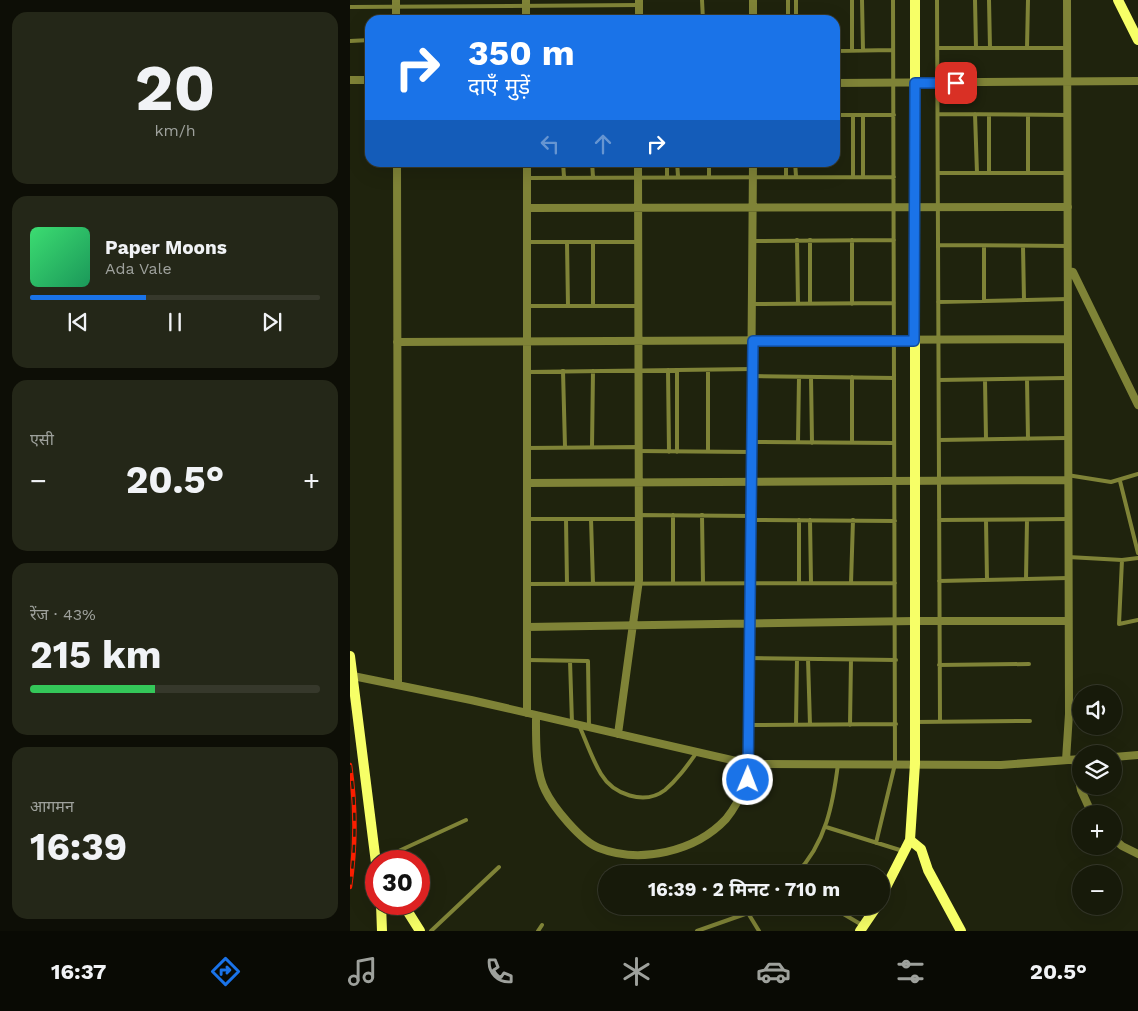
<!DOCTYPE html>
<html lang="hi">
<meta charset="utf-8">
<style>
body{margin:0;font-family:"Work Sans","Noto Sans Devanagari",sans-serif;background:#242718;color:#f1f3f6;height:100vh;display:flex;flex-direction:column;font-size:19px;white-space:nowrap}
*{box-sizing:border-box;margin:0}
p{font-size:16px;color:#9ea19c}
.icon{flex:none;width:28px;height:28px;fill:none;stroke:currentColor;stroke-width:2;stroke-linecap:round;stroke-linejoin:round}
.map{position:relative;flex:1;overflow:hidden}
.sheet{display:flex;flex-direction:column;gap:12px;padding:12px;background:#0d0e06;width:350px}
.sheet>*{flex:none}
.guide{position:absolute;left:15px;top:15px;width:475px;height:152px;border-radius:15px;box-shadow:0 5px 20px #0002,0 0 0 1px #36382b;background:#1a73e8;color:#fff;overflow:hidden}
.tools{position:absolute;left:722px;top:685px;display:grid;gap:10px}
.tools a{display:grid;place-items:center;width:50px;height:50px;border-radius:50%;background:#171a0a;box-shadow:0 5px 20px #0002,0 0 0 1px #36382b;font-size:25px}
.speed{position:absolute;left:15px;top:850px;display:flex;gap:10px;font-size:25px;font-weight:700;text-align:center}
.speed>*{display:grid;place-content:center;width:65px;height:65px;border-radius:50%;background:#171a0a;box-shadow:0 5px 20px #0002,0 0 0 1px #36382b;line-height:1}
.speed .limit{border:8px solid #d22;background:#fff;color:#111}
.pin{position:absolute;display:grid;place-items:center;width:42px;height:42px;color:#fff;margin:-21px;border-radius:10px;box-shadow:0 2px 8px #0006}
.me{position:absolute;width:55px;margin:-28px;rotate:1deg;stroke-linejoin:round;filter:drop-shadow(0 0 4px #0008)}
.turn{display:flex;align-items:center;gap:18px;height:105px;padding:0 20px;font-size:22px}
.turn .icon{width:65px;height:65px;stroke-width:2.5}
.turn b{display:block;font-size:35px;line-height:42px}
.lanes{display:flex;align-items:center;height:48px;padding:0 20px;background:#0003;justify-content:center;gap:25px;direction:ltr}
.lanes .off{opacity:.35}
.big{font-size:38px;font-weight:700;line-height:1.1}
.sheet .widget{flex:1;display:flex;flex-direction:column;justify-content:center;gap:8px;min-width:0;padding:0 18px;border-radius:15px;background:#242718}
.sheet .dial{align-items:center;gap:0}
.dial b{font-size:65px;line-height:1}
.song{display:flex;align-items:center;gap:15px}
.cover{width:60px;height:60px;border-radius:8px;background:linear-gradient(135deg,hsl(140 70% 55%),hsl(150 70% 35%))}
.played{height:5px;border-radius:2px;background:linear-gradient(90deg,#1a73e8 40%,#36382b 40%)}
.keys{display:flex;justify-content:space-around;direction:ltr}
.heat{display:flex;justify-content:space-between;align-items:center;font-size:28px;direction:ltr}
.charge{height:8px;border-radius:4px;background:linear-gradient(90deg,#34c759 43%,#36382b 0)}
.trip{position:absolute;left:248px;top:865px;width:292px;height:50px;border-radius:25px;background:#171a0a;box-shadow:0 5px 20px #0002,0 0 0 1px #36382b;font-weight:700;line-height:50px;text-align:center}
.tab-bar{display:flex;height:80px;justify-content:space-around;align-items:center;background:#090a04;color:#9ea19c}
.tab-bar .icon{width:35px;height:35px}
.tab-bar .on{color:#1a73e8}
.tab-bar b{font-size:22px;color:#f1f3f6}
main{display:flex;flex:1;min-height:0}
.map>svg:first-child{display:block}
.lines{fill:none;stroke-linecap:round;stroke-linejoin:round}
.lane{stroke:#7f8337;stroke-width:4}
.street{stroke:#7f8337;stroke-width:8}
.secondary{stroke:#f7ff67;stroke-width:10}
.rail-casing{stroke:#fb1f00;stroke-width:4.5}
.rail{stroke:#1f230d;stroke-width:2.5;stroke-dasharray:8;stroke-linecap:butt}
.route-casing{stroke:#114b97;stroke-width:12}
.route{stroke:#1a73e8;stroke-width:9}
</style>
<main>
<section class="sheet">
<div class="widget dial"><b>20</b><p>km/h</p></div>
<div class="widget">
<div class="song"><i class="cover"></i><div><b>Paper Moons</b><p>Ada Vale</p></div></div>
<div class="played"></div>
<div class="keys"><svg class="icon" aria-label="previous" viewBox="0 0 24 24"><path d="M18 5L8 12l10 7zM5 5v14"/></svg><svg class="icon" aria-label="pause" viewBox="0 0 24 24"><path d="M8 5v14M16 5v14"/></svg><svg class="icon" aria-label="next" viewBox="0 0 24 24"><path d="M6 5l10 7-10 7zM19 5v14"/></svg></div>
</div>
<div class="widget"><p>एसी</p>
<div class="heat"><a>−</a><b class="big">20.5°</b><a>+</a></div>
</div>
<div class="widget"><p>रेंज · 43%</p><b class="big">215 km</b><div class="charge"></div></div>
<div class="widget"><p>आगमन</p><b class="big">16:39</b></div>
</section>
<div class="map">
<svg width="788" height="931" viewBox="0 0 788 931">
<rect width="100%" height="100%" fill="#1f230d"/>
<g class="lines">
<path class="lane" d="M 352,0 L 353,20
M 438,0 L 438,20
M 446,0 L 446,20
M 502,0 L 502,50
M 512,0 L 513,50
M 587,0 L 590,721
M 625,0 L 626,48
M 639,0 L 640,48
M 0,7 L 289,5
M 0,41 L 20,40
M 588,48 L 717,48
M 677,48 L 678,0
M 485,51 L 543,50
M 588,114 L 717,115
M 625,114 L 627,173
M 485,115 L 544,115
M 503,115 L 503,177
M 513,115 L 513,177
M 639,115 L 639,173
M 213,162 L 214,177
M 242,162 L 243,177
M 317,162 L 317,176
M 327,162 L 328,176
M 359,162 L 359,176
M 436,162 L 436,176
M 445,162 L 446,176
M 588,173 L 718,173
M 678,173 L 678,115
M 177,178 L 544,177
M 447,240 L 448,304
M 460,240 L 460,304
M 502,240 L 502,304
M 403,241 L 544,240
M 177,242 L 289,242
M 217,242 L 218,306
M 588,245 L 718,246
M 634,246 L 634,301
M 673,246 L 674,300
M 588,302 L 718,299
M 402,304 L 544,303
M 177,306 L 288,306
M 243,306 L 243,242
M 318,370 L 319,452
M 327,370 L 327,452
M 213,371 L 215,447
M 177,372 L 403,369
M 402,376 L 544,378
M 461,377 L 462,443
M 677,379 L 678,439
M 589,380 L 717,378
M 635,380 L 636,439
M 589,440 L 717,438
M 402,442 L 544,443
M 448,442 L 449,377
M 502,443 L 502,377
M 242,447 L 243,371
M 177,448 L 288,447
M 288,451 L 401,452
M 358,452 L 358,370
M 717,475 L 761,482 L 788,474
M 770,481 L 788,553
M 288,515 L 401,516
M 352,515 L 353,583
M 177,519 L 288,519
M 216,519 L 217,584
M 241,519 L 243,584
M 401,520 L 545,521
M 460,520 L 461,583
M 589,520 L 718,519
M 636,520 L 637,580
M 718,557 L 772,560 L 788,558
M 772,560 L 769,624 L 788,620
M 676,579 L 677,520
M 589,581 L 718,578
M 449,583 L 449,520
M 501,583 L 503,520
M 177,584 L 545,583
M 323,584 L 323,515
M 399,658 L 546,660
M 458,659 L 460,725
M 177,660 L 238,661 L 239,727
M 220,661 L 222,723
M 589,665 L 679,664
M 565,722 L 680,721
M 229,725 C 236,741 242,759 251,774 C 263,794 294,806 315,790 C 328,779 337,766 347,752
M 399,725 L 546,724
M 446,725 L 447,659
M 500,725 L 501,660
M 476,827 L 553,851
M 526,843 L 545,764 L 543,0
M 27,861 L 116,820
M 446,874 C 476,843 483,804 488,764
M 480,906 L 512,925
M 398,913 L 409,931
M 81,931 L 149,867
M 188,931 L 192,925
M 347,931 L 398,913 L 406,906"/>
<path class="street" d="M 46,0 L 46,20
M 176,0 L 176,20
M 289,20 L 289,0
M 403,20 L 403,0
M 0,80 L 20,80
M 485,83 L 788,81
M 47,162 L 48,685
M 177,208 L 718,207
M 718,271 L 723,272 L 788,405
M 47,342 L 717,339
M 177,483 L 717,480
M 177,627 L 565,621 L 718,621
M 3,676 L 121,700 L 399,764 L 651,765 L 731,759
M 177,713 L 177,162
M 186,715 C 186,737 185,770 195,790 C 203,807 231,841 249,848 C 290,864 345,852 376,819 C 386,807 392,794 398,780 L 403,162
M 268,734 L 289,580 L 288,162
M 764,757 L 788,755
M 716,760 L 719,714 L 717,0
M 725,760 L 731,790 L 742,814
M 764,839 L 772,846 L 788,854"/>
<path class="secondary" d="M 768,0 L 788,40
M 0,656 L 26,863
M 560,840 L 571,849 L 578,870 L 611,931
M 531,897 L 560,840 L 565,764 L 565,0
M 31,904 L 32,931
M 53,904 L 70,931
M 510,931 L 527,906"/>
<defs>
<path id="rail" d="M 0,765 C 6,806 6,846 0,887"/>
</defs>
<use href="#rail" class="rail-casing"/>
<use href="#rail" class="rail"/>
</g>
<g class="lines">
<defs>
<path id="route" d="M 398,780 L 403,341 L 564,341 L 565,83 L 606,83"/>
</defs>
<use href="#route" class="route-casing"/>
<use href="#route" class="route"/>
</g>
</svg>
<div class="tools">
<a><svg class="icon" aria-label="sound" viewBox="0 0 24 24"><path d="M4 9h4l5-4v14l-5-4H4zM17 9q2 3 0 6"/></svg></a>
<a><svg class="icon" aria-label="layers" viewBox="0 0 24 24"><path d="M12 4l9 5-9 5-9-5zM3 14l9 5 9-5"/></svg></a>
<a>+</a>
<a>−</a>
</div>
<div class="speed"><div class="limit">30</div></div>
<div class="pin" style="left:606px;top:83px;background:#d93025"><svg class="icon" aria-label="arrive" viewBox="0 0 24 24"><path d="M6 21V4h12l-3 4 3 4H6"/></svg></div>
<svg class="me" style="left:398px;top:780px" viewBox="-20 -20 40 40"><circle r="17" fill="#1a73e8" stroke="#fff" stroke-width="3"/><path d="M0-11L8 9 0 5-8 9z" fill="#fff"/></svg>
<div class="trip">16:39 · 2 मिनट · 710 m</div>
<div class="guide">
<div class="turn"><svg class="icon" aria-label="right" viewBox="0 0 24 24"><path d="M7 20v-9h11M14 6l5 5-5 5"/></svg><div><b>350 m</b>दाएँ मुड़ें</div></div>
<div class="lanes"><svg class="icon off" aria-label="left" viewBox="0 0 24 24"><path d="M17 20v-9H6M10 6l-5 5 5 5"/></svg><svg class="icon off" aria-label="ahead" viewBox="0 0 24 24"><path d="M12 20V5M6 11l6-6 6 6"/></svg><svg class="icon" aria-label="right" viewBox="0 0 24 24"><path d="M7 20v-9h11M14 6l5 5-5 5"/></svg></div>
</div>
</div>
</main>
<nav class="tab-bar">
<b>16:37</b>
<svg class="icon on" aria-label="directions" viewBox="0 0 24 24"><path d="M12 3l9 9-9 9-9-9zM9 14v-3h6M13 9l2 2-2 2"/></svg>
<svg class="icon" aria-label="music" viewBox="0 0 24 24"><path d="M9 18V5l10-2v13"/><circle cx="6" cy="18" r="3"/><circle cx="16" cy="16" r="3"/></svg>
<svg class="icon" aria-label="phone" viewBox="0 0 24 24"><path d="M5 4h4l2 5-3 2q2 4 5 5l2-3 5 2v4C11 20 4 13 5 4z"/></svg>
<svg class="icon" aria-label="climate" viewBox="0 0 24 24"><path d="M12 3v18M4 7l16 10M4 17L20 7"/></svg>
<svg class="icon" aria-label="car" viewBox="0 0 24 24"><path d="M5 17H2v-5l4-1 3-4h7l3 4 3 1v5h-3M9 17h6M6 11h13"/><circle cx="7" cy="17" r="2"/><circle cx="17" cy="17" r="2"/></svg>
<svg class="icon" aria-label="filters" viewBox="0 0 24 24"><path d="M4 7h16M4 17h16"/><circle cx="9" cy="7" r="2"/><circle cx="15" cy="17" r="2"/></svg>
<b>20.5°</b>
</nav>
